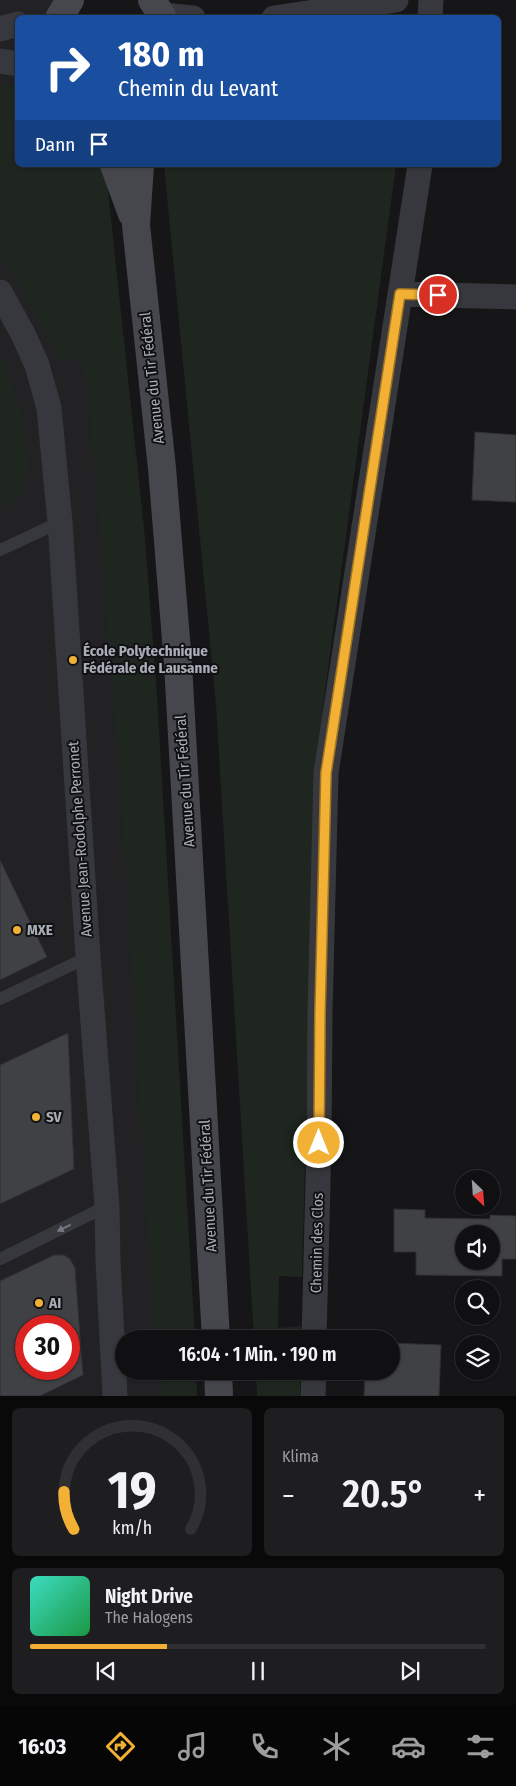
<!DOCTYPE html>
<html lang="de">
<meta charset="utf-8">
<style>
body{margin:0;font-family:"Fira Sans Condensed",sans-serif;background:#1e1e20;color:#f1f3f6;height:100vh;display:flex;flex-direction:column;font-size:19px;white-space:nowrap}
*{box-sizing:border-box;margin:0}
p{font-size:16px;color:#9c9d9f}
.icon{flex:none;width:28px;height:28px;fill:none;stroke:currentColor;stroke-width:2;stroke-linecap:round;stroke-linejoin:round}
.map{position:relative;height:1396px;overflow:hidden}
.sheet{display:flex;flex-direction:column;gap:12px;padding:12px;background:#09090a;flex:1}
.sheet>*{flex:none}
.top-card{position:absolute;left:15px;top:15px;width:486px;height:152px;border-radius:8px;box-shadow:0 1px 4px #0004,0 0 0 1px #303032;background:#1a4fa0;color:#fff;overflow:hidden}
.needle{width:32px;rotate:155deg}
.fabs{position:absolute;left:455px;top:1170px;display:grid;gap:10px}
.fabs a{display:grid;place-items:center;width:45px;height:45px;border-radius:50%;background:#101012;box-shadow:0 1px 4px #0004,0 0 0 1px #303032;font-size:25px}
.speed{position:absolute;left:15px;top:1315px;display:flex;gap:10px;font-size:25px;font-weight:700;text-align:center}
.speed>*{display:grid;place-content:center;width:65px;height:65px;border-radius:50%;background:#101012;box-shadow:0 1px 4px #0004,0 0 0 1px #303032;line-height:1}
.speed .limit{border:8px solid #d22;background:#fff;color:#111}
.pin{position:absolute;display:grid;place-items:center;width:42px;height:42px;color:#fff;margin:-21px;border:2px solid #fff;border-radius:50%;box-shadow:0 1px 5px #0007}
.me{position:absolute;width:55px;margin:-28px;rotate:0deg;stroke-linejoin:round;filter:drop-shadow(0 0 4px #0008)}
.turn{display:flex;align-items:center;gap:18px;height:105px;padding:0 20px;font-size:22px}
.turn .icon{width:65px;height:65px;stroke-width:2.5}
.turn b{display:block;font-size:35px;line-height:42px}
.then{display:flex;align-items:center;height:48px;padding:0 20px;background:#0003;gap:10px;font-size:19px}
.big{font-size:38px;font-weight:600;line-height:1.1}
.sheet .widget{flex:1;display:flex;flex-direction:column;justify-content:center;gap:8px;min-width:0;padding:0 18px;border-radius:8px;background:#1e1e20}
.sheet .dial{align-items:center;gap:0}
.dial svg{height:130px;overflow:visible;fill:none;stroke:#303032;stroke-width:7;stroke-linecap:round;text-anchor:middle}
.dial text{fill:#f1f3f6;stroke:none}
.song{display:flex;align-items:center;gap:15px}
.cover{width:60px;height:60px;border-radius:8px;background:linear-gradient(135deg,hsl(170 70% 55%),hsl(140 70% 35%))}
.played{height:5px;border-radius:2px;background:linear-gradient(90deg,#f2b134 30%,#303032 30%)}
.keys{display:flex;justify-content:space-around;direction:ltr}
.heat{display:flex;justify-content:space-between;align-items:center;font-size:28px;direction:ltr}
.sheet .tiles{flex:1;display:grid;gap:12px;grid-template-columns:1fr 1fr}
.widget:last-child{grid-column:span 2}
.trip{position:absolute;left:115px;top:1330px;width:285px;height:50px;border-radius:25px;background:#101012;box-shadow:0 1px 4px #0004,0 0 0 1px #303032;font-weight:600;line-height:50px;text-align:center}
.tab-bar{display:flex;height:80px;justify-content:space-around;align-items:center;background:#060607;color:#9c9d9f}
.tab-bar .icon{width:35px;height:35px}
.tab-bar .current{color:#f2b134}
.tab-bar b{font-size:22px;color:#f1f3f6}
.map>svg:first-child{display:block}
.built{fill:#222225;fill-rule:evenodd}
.green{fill:#1e261f}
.building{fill:#404145;stroke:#303034;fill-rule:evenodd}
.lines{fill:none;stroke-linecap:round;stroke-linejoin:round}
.lane{stroke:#37383d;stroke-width:12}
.street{stroke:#37383d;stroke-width:25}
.secondary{stroke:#45474d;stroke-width:28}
.oneway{fill:#757881}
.route-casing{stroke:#9d7322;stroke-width:12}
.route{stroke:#f2b134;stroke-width:9}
.poi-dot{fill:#f2b134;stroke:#111113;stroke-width:2}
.labels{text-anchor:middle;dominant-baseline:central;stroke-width:4;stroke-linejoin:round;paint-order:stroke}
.street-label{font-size:15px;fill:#a8adb8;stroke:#111113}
.poi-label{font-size:15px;font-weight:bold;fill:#a8adb8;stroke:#111113;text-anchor:start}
</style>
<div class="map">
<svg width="516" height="1396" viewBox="0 0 516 1396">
<rect width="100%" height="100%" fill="#161618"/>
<path class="built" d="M 0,0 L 56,0 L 58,17 L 18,18 L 18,165 L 82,165 L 188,1339 L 124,1339 L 124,1371 L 190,1371 L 191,1396 L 0,1396 ZM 26,1326 L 69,1326 L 69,1369 L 26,1369 Z"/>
<path class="green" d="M 0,85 L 17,86 L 18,165 L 102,165 L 107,181 L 145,538 L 157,696 L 195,1339 L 156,1339 L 151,1291 L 124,842 L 106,606 L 88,394 L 80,358 L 60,362 L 17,280 L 0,256 Z
M 164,165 L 396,165 L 323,706 L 310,973 L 302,1277 L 279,1276 L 278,1328 L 301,1326 L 301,1339 L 254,1339 L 216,705 Z
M 0,353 C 13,386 40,456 23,489 C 19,498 9,503 0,508 Z
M 159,1371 L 196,1371 L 197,1396 L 161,1396 Z
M 256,1371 L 300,1371 L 300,1396 L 257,1396 Z"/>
<path class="building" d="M 475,432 L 516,435 L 516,502 L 472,500 Z
M 0,860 L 47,957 L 0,980 Z
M 68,1033 L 74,1169 L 0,1204 L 0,1065 Z
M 394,1209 L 425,1210 L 425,1218 L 490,1219 L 490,1215 L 516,1216 L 516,1259 L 502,1259 L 502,1276 L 416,1275 L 416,1252 L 394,1252 ZM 464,1234 L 491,1234 L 491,1261 L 464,1261 Z
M 54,1255 L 64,1255 L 70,1259 L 75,1268 L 83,1375 L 40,1396 L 0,1396 L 0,1281 ZM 26,1326 L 69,1326 L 69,1369 L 26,1369 Z
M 391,1343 L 441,1345 L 439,1396 L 364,1396 L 365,1371 L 391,1371 Z"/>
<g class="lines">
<path class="lane" d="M 0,550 L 60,522
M 0,999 L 88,957
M 0,1259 L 107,1206"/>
<path class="street" d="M 162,15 L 193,18
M 274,18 L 396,0
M 430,18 L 431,0
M 0,29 L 18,24
M 0,61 L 18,64
M 0,292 L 23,334 L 37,365 L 49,408 L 60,522 L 88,957 L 107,1206 L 108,1261 L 115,1396
M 400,294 L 516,297
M 314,1339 L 319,1143 L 320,1013 L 326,773 L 420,165
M 313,1396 L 314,1371"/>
<path class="secondary" d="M 152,0 L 163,18
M 59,18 L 70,0
M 114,165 L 132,214
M 140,165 L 136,225 L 162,468 L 178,664 L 216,1339
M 218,1371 L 219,1396"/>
</g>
<defs><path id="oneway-solid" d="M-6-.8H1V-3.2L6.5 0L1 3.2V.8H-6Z" transform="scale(1.25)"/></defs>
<use class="oneway" href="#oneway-solid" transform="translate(64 1228) rotate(154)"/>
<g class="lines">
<defs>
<path id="route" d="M 319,1143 L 320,1013 L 326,773 L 400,294 L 438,295"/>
</defs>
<use href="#route" class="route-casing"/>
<use href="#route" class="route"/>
</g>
<g class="poi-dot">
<circle cx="73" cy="660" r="5"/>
<circle cx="17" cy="930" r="5"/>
<circle cx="36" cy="1117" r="5"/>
<circle cx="39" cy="1303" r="5"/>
</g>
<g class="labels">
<g class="street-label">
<text transform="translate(152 378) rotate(-96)">Avenue du Tir Fédéral</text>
<text transform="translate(185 781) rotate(-94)">Avenue du Tir Fédéral</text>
<text transform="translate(80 839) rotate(-94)">Avenue Jean-Rodolphe Perronet</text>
<text transform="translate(208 1186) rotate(-93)">Avenue du Tir Fédéral</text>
<text transform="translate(317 1243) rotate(-89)">Chemin des Clos</text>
</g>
<g class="poi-label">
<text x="83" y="651">École Polytechnique<tspan x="83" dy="17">Fédérale de Lausanne</tspan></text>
<text x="27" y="930">MXE</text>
<text x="46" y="1117">SV</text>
<text x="49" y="1303">AI</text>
</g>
</g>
</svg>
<div class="fabs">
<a><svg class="needle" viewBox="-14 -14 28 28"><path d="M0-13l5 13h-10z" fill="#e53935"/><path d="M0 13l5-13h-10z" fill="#9c9d9f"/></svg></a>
<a><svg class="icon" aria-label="sound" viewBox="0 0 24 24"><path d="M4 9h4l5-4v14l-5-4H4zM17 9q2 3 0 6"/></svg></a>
<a><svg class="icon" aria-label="search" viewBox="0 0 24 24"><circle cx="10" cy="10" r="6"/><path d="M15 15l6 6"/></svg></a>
<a><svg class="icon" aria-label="layers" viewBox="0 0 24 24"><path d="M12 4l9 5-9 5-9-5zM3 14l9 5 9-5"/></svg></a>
</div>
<div class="speed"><div class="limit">30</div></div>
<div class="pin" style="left:438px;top:295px;background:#d93025"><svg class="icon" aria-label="arrive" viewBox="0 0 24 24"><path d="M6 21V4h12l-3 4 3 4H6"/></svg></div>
<svg class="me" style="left:319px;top:1143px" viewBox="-20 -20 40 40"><circle r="17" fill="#f2b134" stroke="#fff" stroke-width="3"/><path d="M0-11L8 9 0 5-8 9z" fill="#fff"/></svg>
<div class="trip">16:04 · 1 Min. · 190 m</div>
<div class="top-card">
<div class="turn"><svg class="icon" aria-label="right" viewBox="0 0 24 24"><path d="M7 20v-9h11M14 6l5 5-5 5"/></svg><div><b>180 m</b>Chemin du Levant</div></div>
<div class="then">Dann<svg class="icon" aria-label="arrive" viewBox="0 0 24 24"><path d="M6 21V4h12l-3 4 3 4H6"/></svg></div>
</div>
</div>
<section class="sheet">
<div class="tiles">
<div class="widget dial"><svg viewBox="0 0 100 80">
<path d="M14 69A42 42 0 1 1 86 69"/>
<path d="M14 69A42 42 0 0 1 8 46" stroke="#f2b134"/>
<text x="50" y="56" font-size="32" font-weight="700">19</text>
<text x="50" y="72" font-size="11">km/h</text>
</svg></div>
<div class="widget"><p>Klima</p>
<div class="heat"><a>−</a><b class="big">20.5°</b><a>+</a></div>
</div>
<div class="widget">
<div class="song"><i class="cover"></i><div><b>Night Drive</b><p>The Halogens</p></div></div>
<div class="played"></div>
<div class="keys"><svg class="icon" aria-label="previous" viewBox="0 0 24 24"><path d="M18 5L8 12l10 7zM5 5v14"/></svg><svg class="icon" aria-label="pause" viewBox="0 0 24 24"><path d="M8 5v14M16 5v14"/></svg><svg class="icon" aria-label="next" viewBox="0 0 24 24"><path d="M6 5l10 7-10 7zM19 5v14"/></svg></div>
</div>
</div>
</section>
<nav class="tab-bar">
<b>16:03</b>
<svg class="icon current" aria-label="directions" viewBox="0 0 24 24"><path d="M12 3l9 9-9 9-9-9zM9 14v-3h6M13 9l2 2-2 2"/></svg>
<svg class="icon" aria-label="music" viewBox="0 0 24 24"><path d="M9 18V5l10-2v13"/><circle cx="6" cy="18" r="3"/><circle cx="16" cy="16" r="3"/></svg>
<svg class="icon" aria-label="phone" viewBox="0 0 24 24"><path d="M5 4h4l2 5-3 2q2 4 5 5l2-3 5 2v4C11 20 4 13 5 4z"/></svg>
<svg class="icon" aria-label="climate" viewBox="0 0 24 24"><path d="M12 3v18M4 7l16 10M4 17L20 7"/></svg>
<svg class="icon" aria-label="car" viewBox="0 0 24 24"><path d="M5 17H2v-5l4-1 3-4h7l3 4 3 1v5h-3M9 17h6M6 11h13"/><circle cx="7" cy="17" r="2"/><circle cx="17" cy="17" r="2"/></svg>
<svg class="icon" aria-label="filters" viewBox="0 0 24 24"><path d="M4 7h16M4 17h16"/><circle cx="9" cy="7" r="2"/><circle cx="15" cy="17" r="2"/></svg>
</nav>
